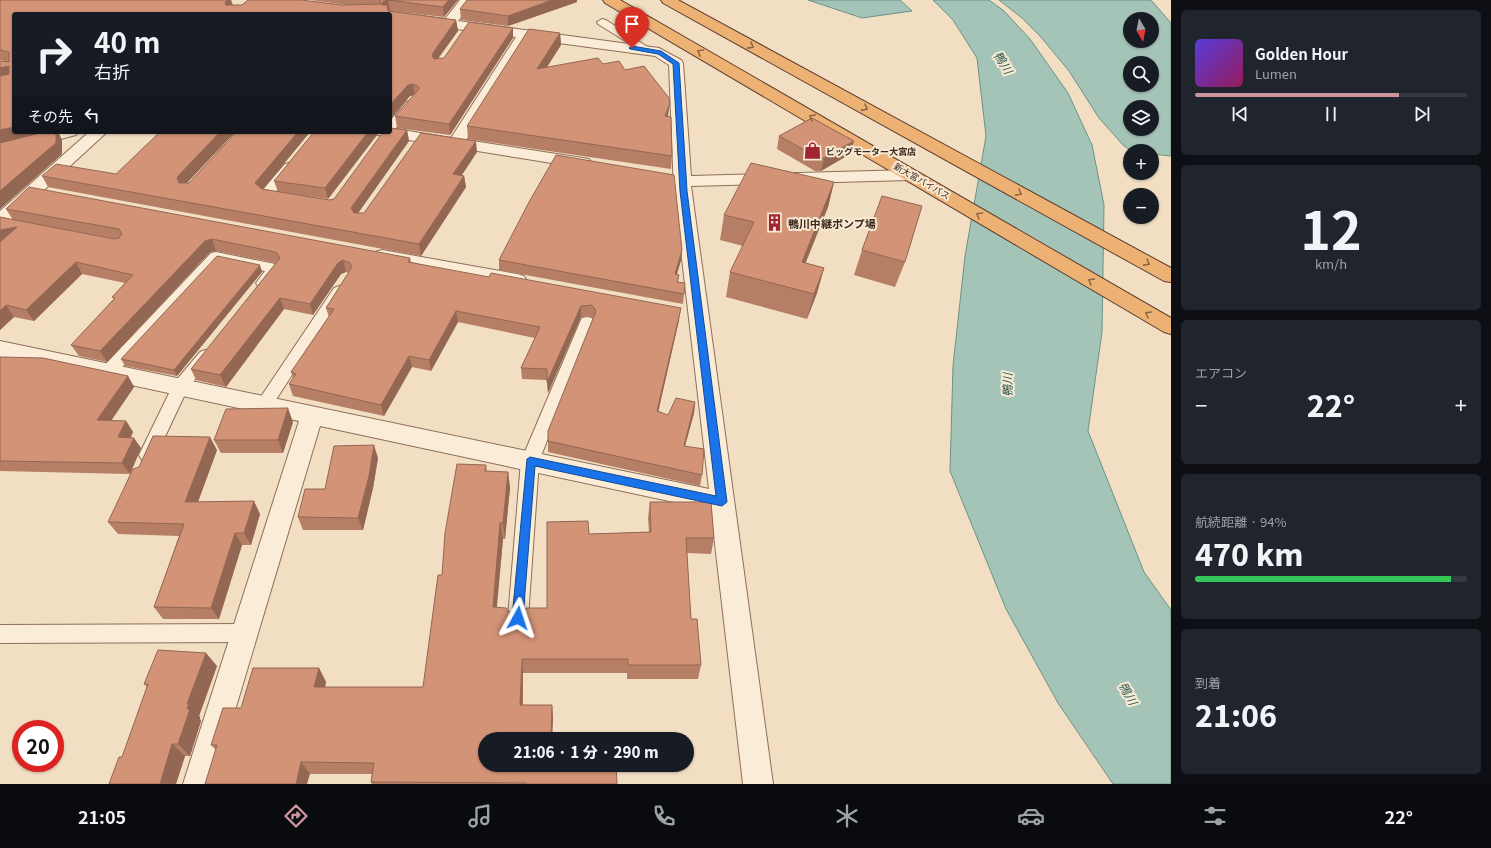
<!DOCTYPE html>
<html lang="ja">
<meta charset="utf-8">
<style>
body{margin:0;font-family:Georgia,"Noto Sans JP",serif;background:#20242c;color:#f1f3f6;height:100vh;display:flex;flex-direction:column;font-size:15px;white-space:nowrap}
*{box-sizing:border-box;margin:0}
p{font-size:13px;color:#9ea1a6}
.icon{flex:none;width:22px;height:22px;fill:none;stroke:currentColor;stroke-width:2;stroke-linecap:round;stroke-linejoin:round}
.map{position:relative;flex:1;overflow:hidden}
.drawer{display:flex;flex-direction:column;gap:10px;padding:10px;background:#0d0f14;width:320px}
.drawer>*{flex:none}
.hud{position:absolute;left:12px;top:12px;width:380px;height:122px;border-radius:4px;box-shadow:0 1px 3px #0004;background:#171b24;color:#f1f3f6;overflow:hidden}
.needle{width:26px;rotate:170deg}
.buttons{position:absolute;left:1123px;top:12px;display:grid;gap:8px}
.buttons a{display:grid;place-items:center;width:36px;height:36px;border-radius:50%;background:#171b24;box-shadow:0 1px 3px #0004;font-size:20px}
.speed{position:absolute;left:12px;top:720px;display:flex;gap:8px;font-size:20px;font-weight:700;text-align:center}
.speed>*{display:grid;place-content:center;width:52px;height:52px;border-radius:50%;background:#171b24;box-shadow:0 1px 3px #0004;line-height:1}
.speed .limit{border:6px solid #d22;background:#fff;color:#111}
.pin{position:absolute;display:grid;place-items:center;width:34px;height:34px;color:#fff;margin:-41px -17px;border-radius:50% 50% 50% 0;rotate:-45deg;box-shadow:0 0 4px #0007}
.pin .icon{rotate:45deg}
.me{position:absolute;width:44px;margin:-22px;rotate:5deg;stroke-linejoin:round;filter:drop-shadow(0 0 3px #0008)}
.turn{display:flex;align-items:center;gap:14px;height:84px;padding:0 16px;font-size:18px}
.turn .icon{width:52px;height:52px;stroke-width:2.5}
.turn b{display:block;font-size:28px;line-height:34px}
.then{display:flex;align-items:center;height:38px;padding:0 16px;background:#0003;gap:8px;font-size:15px}
.big{font-size:30px;font-weight:800;line-height:1.1}
.drawer .tile{flex:1;display:flex;flex-direction:column;justify-content:center;gap:6px;min-width:0;padding:0 14px;border-radius:6px;background:#20242c}
.drawer .dial{align-items:center;gap:0}
.dial b{font-size:52px;line-height:1}
.song{display:flex;align-items:center;gap:12px}
.cover{width:48px;height:48px;border-radius:6px;background:linear-gradient(135deg,hsl(250 70% 55%),hsl(330 70% 35%))}
.played{height:4px;border-radius:2px;background:linear-gradient(90deg,#cd969e 75%,#363941 75%)}
.keys{display:flex;justify-content:space-around;direction:ltr}
.heat{display:flex;justify-content:space-between;align-items:center;font-size:22px;direction:ltr}
.charge{height:6px;border-radius:3px;background:linear-gradient(90deg,#34c759 94%,#363941 0)}
.trip{position:absolute;left:478px;top:732px;width:216px;height:40px;border-radius:20px;background:#171b24;box-shadow:0 1px 3px #0004;font-weight:800;line-height:40px;text-align:center}
.dock{display:flex;height:64px;justify-content:space-around;align-items:center;background:#090b0e;color:#9ea1a6}
.dock .icon{width:28px;height:28px}
.dock .on{color:#cd969e}
.dock b{font-size:18px;color:#f1f3f6}
main{display:flex;flex:1;min-height:0}
.map>svg:first-child{display:block}
.water{fill:#a5c4b8;stroke:#6b9385;fill-rule:evenodd}
.lines{fill:none;stroke-linecap:round;stroke-linejoin:round}
.service-casing{stroke:#8d6f58;stroke-width:2}
.minor-casing{stroke:#8d6f58;stroke-width:2}
.trunk-casing{stroke:#5a3d2d;stroke-width:2}
.service{fill:#fbecd7;fill-rule:evenodd}
.minor{fill:#fbecd7;fill-rule:evenodd}
.trunk{fill:#eeb174;fill-rule:evenodd}
.wall{fill:#b57e65;fill-rule:evenodd}
.shaded-wall{fill:#936753}
.building{fill:#d29376;stroke:#936753}
.oneway{stroke:#8c6644}
.route{fill:#1a73e8;stroke:#114b97}
.labels{text-anchor:middle;dominant-baseline:central;stroke-width:4;stroke-linejoin:round;paint-order:stroke}
.far-poi-label{font-size:9px;font-weight:bold;fill:#3c291d;stroke:#f8e9d3;text-anchor:start}
.far-street-label{font-size:9px;fill:#3c291d;stroke:#f8e9d3}
.poi-label{font-size:11px;font-weight:bold;fill:#3c291d;stroke:#f8e9d3;text-anchor:start}
.water-label{font-size:12px;font-style:italic;fill:#2c5c54;stroke:#f8e9d3}
</style>
<main>
<div class="map">
<svg width="1171" height="784" viewBox="0 0 1171 784">
<rect width="100%" height="100%" fill="#f1dec3"/>
<path class="water" d="M 808,0 L 900,0 L 912,11 L 862,18 Z
M 933,0 L 989,0 L 1004,11 L 1030,39 L 1068,93 L 1092,145 L 1104,205 L 1102,332 L 1088,431 L 1144,572 L 1171,610 L 1171,784 L 1113,784 L 1058,703 L 1006,609 L 950,471 L 953,366 L 965,256 L 986,136 L 977,58 L 953,20 Z
M 999,0 L 1151,0 L 1171,23 L 1171,156 L 1152,154 L 1152,151 L 1132,151 L 1124,146 L 1099,118 L 1069,71 L 1040,36 L 1022,18 ZM 1130,19 L 1152,19 L 1152,41 L 1130,41 ZM 1130,63 L 1152,63 L 1152,85 L 1130,85 ZM 1130,107 L 1152,107 L 1152,129 L 1130,129 Z"/>
<g class="lines">
<defs>
<path id="service" d="M 602,19 L 606,20 L 652,50 L 647,53 L 643,52 L 598,24 L 597,22 Z
M 410,101 L 416,104 L 394,130 L 390,132 L 390,121 L 406,102 Z
M 289,163 L 295,167 L 275,193 L 287,195 L 288,198 L 287,201 L 282,202 L 261,198 L 260,195 L 261,192 L 285,164 Z
M 216,252 L 275,264 L 280,266 L 282,269 C 276,278 269,290 258,286 L 256,283 L 265,271 L 219,261 L 114,376 L 108,378 L 102,376 L 100,372 L 102,368 L 211,253 Z
M 339,286 L 344,288 L 346,291 L 270,409 L 264,411 L 258,409 L 256,405 L 258,401 L 334,288 Z
M 587,317 L 592,318 L 594,322 L 539,461 L 528,618 L 525,624 L 518,627 L 511,624 L 508,618 L 521,461 L 580,322 L 582,318 Z
M 205,350 L 210,352 L 213,356 L 187,390 L 154,460 L 148,462 L 142,460 L 139,455 L 174,383 L 200,352 Z
M 244,624 L 251,626 L 254,633 L 251,640 L 244,642 L 0,643 L 0,625 Z"/>
<path id="minor" d="M 460,0 L 474,0 L 458,21 L 659,48 L 681,60 L 683,63 L 691,176 L 910,170 L 916,171 L 919,175 L 916,179 L 910,180 L 691,186 L 773,784 L 743,784 L 711,510 L 320,426 L 213,784 L 183,784 L 299,421 L 0,357 L 0,341 L 709,489 L 674,191 L 669,65 L 655,56 L 529,39 L 466,140 L 589,159 L 591,163 L 589,167 L 583,168 L 378,135 L 376,132 L 390,132 L 390,128 L 451,138 L 516,37 L 390,20 L 390,14 L 385,14 L 390,12 L 445,19 Z
M 50,132 L 78,132 L 76,135 L 0,154 L 0,144 Z
M 89,132 L 107,132 L 6,225 L 0,227 L 0,211 Z
M 382,250 L 517,274 L 524,276 L 527,281 L 524,286 L 517,288 L 375,260 L 373,256 L 375,252 Z"/>
<path id="trunk" d="M 603,0 L 620,0 L 1171,318 L 1171,334 L 1164,332 L 605,3 Z
M 661,0 L 678,0 L 1171,268 L 1171,282 L 1164,281 L 663,3 Z"/>
</defs>
<use href="#service" class="service-casing"/>
<use href="#minor" class="minor-casing"/>
<use href="#trunk" class="trunk-casing"/>
<use href="#service" class="service"/>
<use href="#minor" class="minor"/>
<use href="#trunk" class="trunk"/>
</g>
<path class="wall" d="M 0,0 L 231,0 L 233,5 L 242,5 L 248,0 L 301,0 L 342,5 L 348,5 L 310,0 L 458,0 L 444,17 L 390,11 L 388,11 L 456,20 L 458,31 L 438,58 L 444,58 L 469,22 L 513,28 L 513,38 L 450,135 L 397,128 L 395,116 L 414,95 L 410,96 L 390,119 L 390,14 L 14,14 L 14,132 L 58,132 L 62,140 L 62,154 L 0,209 L 0,61 L 9,62 L 0,60 Z
M 467,0 L 577,0 L 577,2 L 508,26 L 461,20 L 460,9 Z
M 560,33 L 561,45 L 547,67 L 603,64 L 625,70 L 668,116 L 672,156 L 671,169 L 468,139 L 467,126 Z
M 407,130 L 409,141 L 358,213 L 364,213 L 477,152 L 462,175 L 464,176 L 466,187 L 421,256 L 48,187 L 42,176 L 116,174 L 235,132 L 187,183 L 189,183 L 236,132 L 310,132 L 263,189 L 278,192 L 274,181 L 314,132 L 376,132 L 377,135 L 328,199 L 285,193 L 329,200 L 334,199 Z
M 779,136 L 850,154 L 821,171 L 815,171 L 777,149 Z
M 834,182 L 828,207 L 805,263 L 824,268 L 817,293 L 807,319 L 726,297 L 730,272 L 743,246 L 720,240 L 724,215 Z
M 6,209 L 410,258 L 411,262 L 679,320 L 658,411 L 668,415 L 695,402 L 694,413 L 685,446 L 702,475 L 700,486 L 548,452 L 548,441 L 593,318 L 592,317 L 581,317 L 548,393 L 547,380 L 522,379 L 521,368 L 535,338 L 458,322 L 431,371 L 412,367 L 384,416 L 293,396 L 289,384 L 293,378 L 291,372 L 329,317 L 326,308 L 349,273 L 346,272 L 341,274 L 313,315 L 284,309 L 226,387 L 196,380 L 191,369 L 276,263 L 216,251 L 210,252 L 107,362 L 79,356 L 71,345 L 114,299 L 112,297 L 125,283 L 82,274 L 34,321 L 14,317 L 0,330 L 0,217 L 13,220 ZM 20,221 L 116,239 L 114,239 Z
M 682,250 L 681,260 L 677,274 L 679,275 L 678,282 L 685,283 L 683,304 L 499,270 L 499,260 Z
M 862,250 L 905,262 L 895,287 L 854,275 Z
M 262,272 L 177,376 L 125,366 L 121,359 Z
M 0,357 L 128,376 L 134,387 L 111,421 L 126,421 L 133,432 L 131,437 L 141,448 L 130,474 L 0,471 Z
M 293,422 L 283,453 L 221,453 L 214,440 Z
M 217,450 L 198,502 L 260,514 L 251,545 L 242,545 L 219,619 L 163,619 L 154,607 L 179,536 L 118,534 L 108,522 Z
M 378,458 L 373,488 L 363,530 L 303,530 L 298,517 L 325,489 Z
M 486,465 L 487,471 L 508,472 L 510,488 L 505,539 L 503,539 L 497,607 L 508,611 L 515,614 L 547,608 L 589,534 L 649,532 L 648,518 L 650,502 L 714,538 L 711,554 L 687,553 L 691,619 L 701,665 L 698,679 L 627,679 L 627,673 L 523,673 L 523,705 L 552,705 L 553,718 L 552,736 L 617,784 L 372,784 L 371,782 L 372,774 L 310,774 L 215,749 L 211,745 L 241,708 L 319,668 L 326,682 L 325,687 L 423,687 L 442,575 Z
M 217,666 L 199,716 L 200,717 L 200,719 L 201,721 L 190,756 L 185,756 L 176,784 L 109,784 L 122,757 L 147,687 L 144,684 Z"/>
<path class="shaded-wall" d="M 227,0 L 231,0 L 233,8 L 228,13 L 225,3 Z
M 388,0 L 390,11 L 384,13 L 382,5 L 383,2 Z
M 449,0 L 458,0 L 444,17 L 443,7 Z
M 552,0 L 577,0 L 577,2 L 508,26 L 508,16 Z
M 456,20 L 458,31 L 435,63 L 432,56 L 433,53 Z
M 513,28 L 513,38 L 450,135 L 449,124 Z
M 560,33 L 561,45 L 538,81 L 537,69 Z
M 9,66 L 14,75 L 0,80 L 0,68 Z
M 413,84 L 415,95 L 410,96 L 390,119 L 390,105 L 408,85 Z
M 670,103 L 668,116 L 665,116 Z
M 14,127 L 14,132 L 44,132 L 0,143 L 0,130 Z
M 407,130 L 409,141 L 354,219 L 351,208 Z
M 56,132 L 58,132 L 62,140 L 62,154 L 0,209 L 0,191 Z
M 220,132 L 235,132 L 184,186 L 182,189 L 177,178 L 179,175 Z
M 298,132 L 310,132 L 259,194 L 255,183 Z
M 368,132 L 376,132 L 377,135 L 328,199 L 325,188 Z
M 476,141 L 477,152 L 455,185 L 453,174 Z
M 854,141 L 850,154 L 821,171 L 824,158 Z
M 464,176 L 466,187 L 421,256 L 419,244 Z
M 834,182 L 828,207 L 796,287 L 802,262 Z
M 17,227 L 0,243 L 0,230 Z
M 212,239 L 216,251 L 210,252 L 107,362 L 100,351 L 205,241 Z
M 682,250 L 681,260 L 674,284 L 675,274 Z
M 343,260 L 346,272 L 341,274 L 313,315 L 310,304 L 338,263 Z
M 76,262 L 82,274 L 34,321 L 26,310 Z
M 260,265 L 262,272 L 177,376 L 174,370 Z
M 824,268 L 817,293 L 807,319 L 814,294 Z
M 280,298 L 284,309 L 226,387 L 220,375 Z
M 6,305 L 14,317 L 0,330 L 0,311 Z
M 581,306 L 581,317 L 548,393 L 547,382 Z
M 681,308 L 679,320 L 656,422 L 657,411 Z
M 456,311 L 458,322 L 431,371 L 429,360 Z
M 409,356 L 412,367 L 384,416 L 381,405 Z
M 128,376 L 134,387 L 104,431 L 97,420 Z
M 695,402 L 694,413 L 682,457 L 684,446 Z
M 288,408 L 293,422 L 283,453 L 278,440 Z
M 126,421 L 133,432 L 125,448 L 118,437 Z
M 210,437 L 217,450 L 193,515 L 185,502 Z
M 134,438 L 141,448 L 130,474 L 122,463 Z
M 374,445 L 378,458 L 373,488 L 363,530 L 358,518 Z
M 508,472 L 510,488 L 505,539 L 503,523 Z
M 254,501 L 260,514 L 251,545 L 244,533 Z
M 500,523 L 503,539 L 495,622 L 493,607 Z
M 235,533 L 242,545 L 219,619 L 211,608 Z
M 206,653 L 217,666 L 199,716 L 200,717 L 200,719 L 201,721 L 190,756 L 178,744 L 187,709 L 187,704 Z
M 522,659 L 523,673 L 522,718 L 520,705 Z
M 319,668 L 326,682 L 322,700 L 314,687 Z
M 552,705 L 553,718 L 552,739 L 551,739 Z
M 172,744 L 185,756 L 176,784 L 160,784 Z
M 301,762 L 310,774 L 307,784 L 296,784 Z"/>
<path class="building" d="M 0,0 L 227,0 L 225,3 L 226,5 L 242,5 L 248,0 L 301,0 L 342,5 L 382,4 L 379,0 L 449,0 L 443,7 L 388,0 L 383,2 L 382,5 L 387,5 L 388,11 L 456,20 L 433,53 L 432,56 L 434,59 L 444,58 L 469,22 L 513,28 L 449,124 L 395,116 L 419,89 L 419,87 L 413,84 L 408,85 L 390,105 L 390,14 L 14,14 L 14,127 L 0,130 L 0,76 L 9,74 L 9,66 L 0,68 L 0,61 L 9,62 L 9,52 L 0,50 Z
M 467,0 L 552,0 L 508,16 L 460,9 Z
M 529,29 L 560,33 L 537,69 L 598,58 L 603,64 L 619,61 L 625,70 L 644,66 L 669,98 L 670,103 L 665,116 L 671,117 L 672,156 L 467,126 Z
M 812,118 L 854,141 L 824,158 L 819,158 L 779,136 Z
M 390,128 L 407,130 L 351,208 L 354,213 L 364,213 L 421,133 L 476,141 L 453,174 L 464,176 L 419,244 L 42,176 L 56,164 L 116,174 L 160,132 L 220,132 L 179,175 L 177,178 L 179,183 L 189,183 L 236,132 L 298,132 L 255,183 L 262,189 L 329,200 L 334,199 L 383,132 L 390,132 Z
M 44,132 L 56,132 L 56,143 L 0,191 L 0,143 Z
M 314,132 L 368,132 L 325,188 L 274,181 Z
M 556,155 L 674,175 L 682,250 L 675,274 L 679,275 L 677,282 L 685,283 L 684,294 L 499,260 L 529,202 Z
M 751,163 L 834,182 L 802,262 L 824,268 L 814,294 L 730,272 L 754,222 L 724,215 Z
M 29,187 L 410,258 L 408,262 L 489,277 L 491,273 L 681,308 L 657,411 L 668,415 L 676,398 L 695,402 L 684,446 L 704,449 L 702,475 L 548,441 L 548,431 L 596,311 L 592,305 L 581,306 L 547,382 L 547,369 L 521,368 L 540,327 L 456,311 L 429,360 L 409,356 L 381,405 L 289,384 L 296,374 L 291,372 L 334,309 L 326,308 L 352,267 L 350,263 L 343,260 L 338,263 L 310,304 L 280,298 L 220,375 L 191,369 L 280,258 L 277,253 L 271,251 L 212,239 L 205,241 L 100,351 L 71,345 L 115,298 L 112,297 L 133,275 L 76,262 L 26,310 L 6,305 L 0,311 L 0,242 L 17,227 L 0,230 L 0,217 L 114,239 L 119,238 L 122,234 L 119,229 L 6,209 Z
M 882,196 L 922,206 L 905,262 L 862,250 Z
M 217,256 L 260,265 L 174,370 L 121,359 Z
M 0,357 L 43,358 L 128,376 L 97,420 L 126,421 L 118,437 L 134,438 L 122,463 L 0,461 Z
M 288,408 L 278,440 L 214,440 L 226,409 Z
M 153,436 L 210,437 L 185,502 L 254,501 L 244,533 L 235,533 L 211,608 L 154,607 L 184,524 L 108,522 L 133,469 L 139,467 Z
M 374,445 L 369,476 L 358,518 L 298,517 L 305,489 L 325,489 L 334,446 Z
M 457,464 L 486,465 L 485,471 L 508,472 L 503,523 L 500,523 L 493,607 L 506,608 L 508,611 L 515,614 L 524,611 L 526,608 L 547,608 L 547,522 L 588,521 L 589,534 L 651,532 L 650,502 L 711,502 L 714,538 L 686,538 L 691,619 L 697,619 L 701,665 L 628,665 L 628,659 L 522,659 L 520,705 L 552,705 L 551,736 L 616,737 L 616,739 L 485,739 L 485,765 L 616,765 L 617,784 L 526,784 L 526,783 L 371,782 L 374,763 L 301,762 L 296,784 L 205,784 L 217,745 L 211,745 L 223,708 L 241,708 L 253,668 L 319,668 L 314,687 L 423,687 L 438,575 L 442,575 L 445,533 Z
M 158,650 L 206,653 L 187,704 L 189,704 L 187,709 L 190,709 L 178,744 L 172,744 L 160,784 L 109,784 L 119,757 L 122,757 L 148,684 L 144,684 Z"/>
<defs><path id="oneway-chevron" d="M-2-3.5L2.5 0L-2 3.5" fill="none" stroke-width="1.6" stroke-linecap="round" stroke-linejoin="round"/></defs>
<g class="oneway">
<use href="#oneway-chevron" transform="translate(751 46) rotate(29)"/>
<use href="#oneway-chevron" transform="translate(700 52) rotate(-150)"/>
<use href="#oneway-chevron" transform="translate(865 108) rotate(29)"/>
<use href="#oneway-chevron" transform="translate(812 117) rotate(-150)"/>
<use href="#oneway-chevron" transform="translate(1019 193) rotate(29)"/>
<use href="#oneway-chevron" transform="translate(979 215) rotate(-150)"/>
<use href="#oneway-chevron" transform="translate(1147 263) rotate(29)"/>
<use href="#oneway-chevron" transform="translate(1091 281) rotate(-150)"/>
<use href="#oneway-chevron" transform="translate(1148 314) rotate(-150)"/>
</g>
<path class="route" d="M 632,46 L 661,51 L 679,63 L 687,191 L 727,502 L 722,506 L 535,466 L 523,618 L 521,622 L 518,623 L 514,622 L 512,618 L 527,459 L 530,457 L 716,496 L 680,191 L 673,64 L 658,54 L 630,49 L 629,48 Z"/>
<defs>
<symbol id="shop-bare" viewBox="-9 -9 18 18"><path d="M-5-2.5h2.3a2.7 3.5 0 0 1 5.4 0H5L5.5 6h-11ZM-1.5-2.5h3a1.5 2.3 0 0 0-3 0Z" fill="#a02432" stroke="#f8e9d3" stroke-width="2.5" paint-order="stroke"/></symbol>
<symbol id="building-bare" viewBox="-9 -9 18 18"><path d="M-4-6H4V6H1V3H-1V6H-4ZM-2.5-4.3h1.7v1.8h-1.7ZM.8-4.3h1.7v1.8H.8ZM-2.5-1h1.7V.8h-1.7ZM.8-1h1.7V.8H.8Z" fill="#a02432" stroke="#f8e9d3" stroke-width="2.5" paint-order="stroke"/></symbol>
</defs>
<g fill-rule="evenodd">
<use href="#shop-bare" x="800" y="138" width="25" height="25"/>
<use href="#building-bare" x="762" y="210" width="25" height="25"/>
</g>
<g class="labels">
<g class="far-poi-label">
<text x="826" y="151">ビッグモーター大宮店</text>
</g>
<g class="far-street-label">
<text transform="translate(922 181) rotate(30)">新大宮バイパス</text>
</g>
<g class="poi-label">
<text x="788" y="223">鴨川中継ポンプ場</text>
</g>
<g class="water-label">
<text transform="translate(1004 62) rotate(58)">鴨川</text>
<text transform="translate(1006 385) rotate(-90)">鴨川</text>
<text transform="translate(1129 693) rotate(61)">鴨川</text>
</g>
</g>
</svg>
<div class="buttons">
<a><svg class="needle" viewBox="-14 -14 28 28"><path d="M0-13l5 13h-10z" fill="#e53935"/><path d="M0 13l5-13h-10z" fill="#9ea1a6"/></svg></a>
<a><svg class="icon" aria-label="search" viewBox="0 0 24 24"><circle cx="10" cy="10" r="6"/><path d="M15 15l6 6"/></svg></a>
<a><svg class="icon" aria-label="layers" viewBox="0 0 24 24"><path d="M12 4l9 5-9 5-9-5zM3 14l9 5 9-5"/></svg></a>
<a>+</a>
<a>−</a>
</div>
<div class="speed"><div class="limit">20</div></div>
<div class="pin" style="left:632px;top:48px;background:#d93025"><svg class="icon" aria-label="arrive" viewBox="0 0 24 24"><path d="M6 21V4h12l-3 4 3 4H6"/></svg></div>
<svg class="me" style="left:518px;top:618px" viewBox="-20 -20 40 40"><path d="M0-17L14 15 0 8-14 15z" fill="#1a73e8" stroke="#fff" stroke-width="4"/></svg>
<div class="trip">21:06 · 1 分 · 290 m</div>
<div class="hud">
<div class="turn"><svg class="icon" aria-label="right" viewBox="0 0 24 24"><path d="M7 20v-9h11M14 6l5 5-5 5"/></svg><div><b>40 m</b>右折</div></div>
<div class="then">その先<svg class="icon" aria-label="left" viewBox="0 0 24 24"><path d="M17 20v-9H6M10 6l-5 5 5 5"/></svg></div>
</div>
</div>
<section class="drawer">
<div class="tile">
<div class="song"><i class="cover"></i><div><b>Golden Hour</b><p>Lumen</p></div></div>
<div class="played"></div>
<div class="keys"><svg class="icon" aria-label="previous" viewBox="0 0 24 24"><path d="M18 5L8 12l10 7zM5 5v14"/></svg><svg class="icon" aria-label="pause" viewBox="0 0 24 24"><path d="M8 5v14M16 5v14"/></svg><svg class="icon" aria-label="next" viewBox="0 0 24 24"><path d="M6 5l10 7-10 7zM19 5v14"/></svg></div>
</div>
<div class="tile dial"><b>12</b><p>km/h</p></div>
<div class="tile"><p>エアコン</p>
<div class="heat"><a>−</a><b class="big">22°</b><a>+</a></div>
</div>
<div class="tile"><p>航続距離 · 94%</p><b class="big">470 km</b><div class="charge"></div></div>
<div class="tile"><p>到着</p><b class="big">21:06</b></div>
</section>
</main>
<nav class="dock">
<b>21:05</b>
<svg class="icon on" aria-label="directions" viewBox="0 0 24 24"><path d="M12 3l9 9-9 9-9-9zM9 14v-3h6M13 9l2 2-2 2"/></svg>
<svg class="icon" aria-label="music" viewBox="0 0 24 24"><path d="M9 18V5l10-2v13"/><circle cx="6" cy="18" r="3"/><circle cx="16" cy="16" r="3"/></svg>
<svg class="icon" aria-label="phone" viewBox="0 0 24 24"><path d="M5 4h4l2 5-3 2q2 4 5 5l2-3 5 2v4C11 20 4 13 5 4z"/></svg>
<svg class="icon" aria-label="climate" viewBox="0 0 24 24"><path d="M12 3v18M4 7l16 10M4 17L20 7"/></svg>
<svg class="icon" aria-label="car" viewBox="0 0 24 24"><path d="M5 17H2v-5l4-1 3-4h7l3 4 3 1v5h-3M9 17h6M6 11h13"/><circle cx="7" cy="17" r="2"/><circle cx="17" cy="17" r="2"/></svg>
<svg class="icon" aria-label="filters" viewBox="0 0 24 24"><path d="M4 7h16M4 17h16"/><circle cx="9" cy="7" r="2"/><circle cx="15" cy="17" r="2"/></svg>
<b>22°</b>
</nav>
